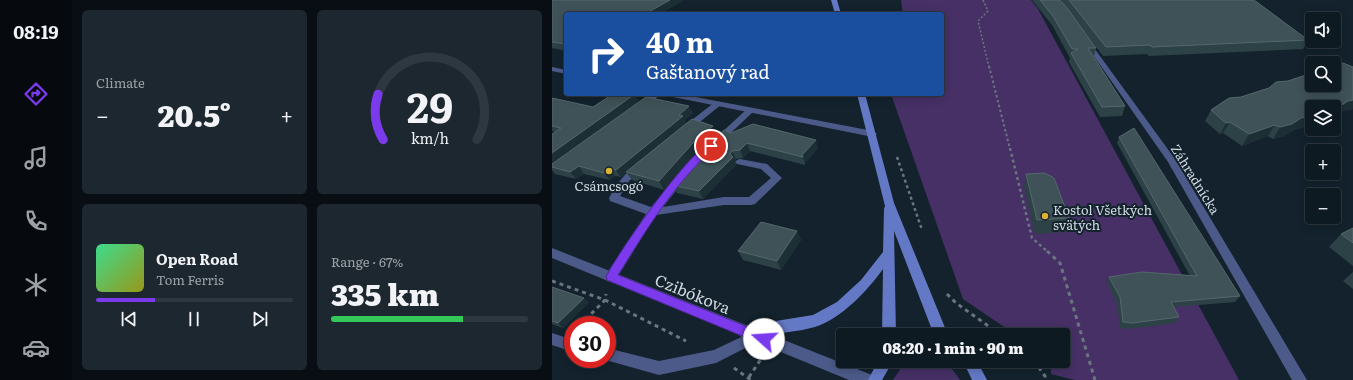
<!DOCTYPE html>
<meta charset="utf-8">
<style>
body{margin:0;font-family:Literata,serif;background:#1c272f;color:#f1f3f6;height:100vh;display:flex;flex-direction:column;font-size:15px;white-space:nowrap}
*{box-sizing:border-box;margin:0}
p{font-size:13px;color:#9ba1a5}
.icon{flex:none;width:22px;height:22px;fill:none;stroke:currentColor;stroke-width:2;stroke-linecap:round;stroke-linejoin:round}
.map{position:relative;flex:1;overflow:hidden}
.drawer{display:flex;flex-direction:column;gap:10px;padding:10px;background:#080e13;width:480px}
.drawer>*{flex:none}
.banner{position:absolute;left:12px;top:12px;width:380px;height:84px;border-radius:4px;box-shadow:0 2px 10px #0003,0 0 0 1px #2e3840;background:#1a4fa0;color:#fff;overflow:hidden}
.controls{position:absolute;left:753px;top:12px;display:grid;gap:8px}
.controls a{display:grid;place-items:center;width:36px;height:36px;border-radius:4px;background:#0e1a22;box-shadow:0 2px 10px #0003,0 0 0 1px #2e3840;font-size:20px}
.speed{position:absolute;left:12px;top:316px;display:flex;gap:8px;font-size:20px;font-weight:700;text-align:center}
.speed>*{display:grid;place-content:center;width:52px;height:52px;border-radius:50%;background:#0e1a22;box-shadow:0 2px 10px #0003,0 0 0 1px #2e3840;line-height:1}
.speed .limit{border:6px solid #d22;background:#fff;color:#111}
.pin{position:absolute;display:grid;place-items:center;width:34px;height:34px;color:#fff;margin:-17px;border:2px solid #fff;border-radius:50%;box-shadow:0 1px 4px #0007}
.me{position:absolute;width:44px;margin:-22px;rotate:289deg;stroke-linejoin:round;filter:drop-shadow(0 0 3px #0008)}
.turn{display:flex;align-items:center;gap:14px;height:84px;padding:0 16px;font-size:18px}
.turn .icon{width:52px;height:52px;stroke-width:2.5}
.turn b{display:block;font-size:28px;line-height:34px}
.big{font-size:30px;font-weight:800;line-height:1.1}
.drawer .tile{flex:1;display:flex;flex-direction:column;justify-content:center;gap:6px;min-width:0;padding:0 14px;border-radius:6px;background:#1c272f}
.drawer .dial{align-items:center;gap:0}
.dial svg{height:104px;overflow:visible;fill:none;stroke:#2e3840;stroke-width:7;stroke-linecap:round;text-anchor:middle}
.dial text{fill:#f1f3f6;stroke:none}
.song{display:flex;align-items:center;gap:12px}
.cover{width:48px;height:48px;border-radius:6px;background:linear-gradient(135deg,hsl(150 70% 55%),hsl(60 70% 35%))}
.played{height:4px;border-radius:2px;background:linear-gradient(90deg,#7c3aed 30%,#2e3840 30%)}
.keys{display:flex;justify-content:space-around;direction:ltr}
.heat{display:flex;justify-content:space-between;align-items:center;font-size:22px;direction:ltr}
.charge{height:6px;border-radius:3px;background:linear-gradient(90deg,#34c759 67%,#2e3840 0)}
.drawer .tiles{flex:1;display:grid;gap:10px;grid-template-columns:repeat(2,1fr)}
.trip{position:absolute;left:284px;top:328px;width:234px;height:40px;border-radius:4px;background:#0e1a22;box-shadow:0 2px 10px #0003,0 0 0 1px #2e3840;font-weight:800;line-height:40px;text-align:center}
main{display:flex;flex:1;min-height:0}
.tab-bar{display:flex;flex-direction:column;width:72px;justify-content:space-around;align-items:center;background:#060a0e;color:#9ba1a5}
.tab-bar .icon{width:28px;height:28px}
.tab-bar .active{color:#7c3aed}
.tab-bar b{font-size:18px;color:#f1f3f6}
.map>svg:first-child{display:block}
.green{fill:#463065}
.lines{fill:none;stroke-linecap:round;stroke-linejoin:round}
.path-far3{stroke:#6a767f;stroke-width:1.5;stroke-dasharray:2 2;stroke-linecap:butt}
.path-far2{stroke:#6a767f;stroke-width:2;stroke-dasharray:2.5 2.5;stroke-linecap:butt}
.path-far1{stroke:#6a767f;stroke-width:2.5;stroke-dasharray:3 3;stroke-linecap:butt}
.path{stroke:#6a767f;stroke-width:3;stroke-dasharray:4 4;stroke-linecap:butt}
.service{fill:#4c5a89;fill-rule:evenodd}
.minor{fill:#4c5a89;fill-rule:evenodd}
.secondary{fill:#6479c5;fill-rule:evenodd}
.wall{fill:#2d4246}
.shaded-wall{fill:#1b2f35}
.building{fill:#3f5257;stroke:#55676c}
.route{fill:#7c3aed;stroke:#51269a}
.poi-dot{fill:#dab333;stroke:#13222d;stroke-width:1.5}
.labels{text-anchor:middle;dominant-baseline:central;stroke-width:4;stroke-linejoin:round;paint-order:stroke}
.street-label{font-size:13px;fill:#cfd8df;stroke:#13222d}
.poi-label{font-size:13px;fill:#cfd8df;stroke:#13222d}
.near-street-label{font-size:16px;fill:#cfd8df;stroke:#13222d}
</style>
<main>
<nav class="tab-bar">
<b>08:19</b>
<svg class="icon active" aria-label="directions" viewBox="0 0 24 24"><path d="M12 3l9 9-9 9-9-9zM9 14v-3h6M13 9l2 2-2 2"/></svg>
<svg class="icon" aria-label="music" viewBox="0 0 24 24"><path d="M9 18V5l10-2v13"/><circle cx="6" cy="18" r="3"/><circle cx="16" cy="16" r="3"/></svg>
<svg class="icon" aria-label="phone" viewBox="0 0 24 24"><path d="M5 4h4l2 5-3 2q2 4 5 5l2-3 5 2v4C11 20 4 13 5 4z"/></svg>
<svg class="icon" aria-label="climate" viewBox="0 0 24 24"><path d="M12 3v18M4 7l16 10M4 17L20 7"/></svg>
<svg class="icon" aria-label="car" viewBox="0 0 24 24"><path d="M5 17H2v-5l4-1 3-4h7l3 4 3 1v5h-3M9 17h6M6 11h13"/><circle cx="7" cy="17" r="2"/><circle cx="17" cy="17" r="2"/></svg>
</nav>
<section class="drawer">
<div class="tiles">
<div class="tile"><p>Climate</p>
<div class="heat"><a>−</a><b class="big">20.5°</b><a>+</a></div>
</div>
<div class="tile dial"><svg viewBox="0 0 100 80">
<path d="M14 69A42 42 0 1 1 86 69"/>
<path d="M14 69A42 42 0 0 1 10 34" stroke="#7c3aed"/>
<text x="50" y="56" font-size="32" font-weight="700">29</text>
<text x="50" y="72" font-size="11">km/h</text>
</svg></div>
<div class="tile">
<div class="song"><i class="cover"></i><div><b>Open Road</b><p>Tom Ferris</p></div></div>
<div class="played"></div>
<div class="keys"><svg class="icon" aria-label="previous" viewBox="0 0 24 24"><path d="M18 5L8 12l10 7zM5 5v14"/></svg><svg class="icon" aria-label="pause" viewBox="0 0 24 24"><path d="M8 5v14M16 5v14"/></svg><svg class="icon" aria-label="next" viewBox="0 0 24 24"><path d="M6 5l10 7-10 7zM19 5v14"/></svg></div>
</div>
<div class="tile"><p>Range · 67%</p><b class="big">335 km</b><div class="charge"></div></div>
</div>
</section>
<div class="map">
<svg width="801" height="380" viewBox="0 0 801 380">
<rect width="100%" height="100%" fill="#13222d"/>
<path class="green" d="M 349,0 L 479,0 L 486,9 L 687,380 L 523,380 L 499,374 L 499,361 L 511,361 L 511,335 L 464,335 L 411,299 L 339,94 L 390,94 L 390,14 L 351,14 Z
M 360,361 C 384,361 394,358 408,380 L 341,380 L 349,368 Z"/>
<g class="lines">
<path class="path-far3" d="M 431,0 L 436,11 L 426,21 L 437,67"/>
<path class="path-far2" d="M 437,66 L 458,149"/>
<path class="path-far1" d="M 458,148 L 480,238 L 496,252
M 345,157 L 370,230"/>
<path class="path" d="M 495,251 L 508,263 L 543,380
M 0,281 L 53,300 L 134,341
M 395,294 L 404,303 L 449,335
M 28,325 L 53,300 L 54,294
M 482,361 L 493,376 L 493,380
M 182,368 L 199,380
M 197,377 L 209,359"/>
<path class="service" d="M 100,94 L 109,94 L 92,108 L 86,108 L 86,104 Z
M 163,102 L 169,102 L 170,104 L 138,130 L 132,130 L 131,128 L 132,126 Z
M 195,109 L 198,109 L 202,111 L 147,163 L 141,163 L 139,161 L 141,159 Z
M 188,159 L 215,164 L 230,178 L 203,204 L 199,205 L 172,205 L 104,215 L 63,281 L 59,282 L 55,281 L 53,277 L 55,273 L 94,214 L 58,201 L 57,198 C 63,188 78,162 91,166 L 93,168 L 91,170 L 77,181 L 68,196 L 99,207 L 126,176 L 129,175 L 134,178 L 111,207 L 172,197 L 197,197 L 219,178 L 209,169 L 185,164 L 183,162 L 185,160 Z
M 204,330 L 209,332 L 211,336 L 209,340 L 164,363 L 107,375 L 50,359 L 55,359 L 55,348 L 107,361 L 162,350 Z
M 0,333 L 21,340 L 21,352 L 0,345 Z"/>
<path class="minor" d="M 533,41 L 537,41 L 623,159 L 755,380 L 740,380 L 616,162 L 532,42 Z
M 0,67 L 14,70 L 14,74 L 0,71 Z
M 112,94 L 128,94 L 321,131 L 325,134 L 321,137 L 116,96 Z
M 0,248 L 315,373 L 320,375 L 322,380 L 297,380 L 0,258 Z"/>
<path class="secondary" d="M 279,0 L 285,0 L 289,14 L 283,14 Z
M 305,94 L 313,94 L 342,203 L 396,335 L 382,335 L 342,231 L 344,335 L 330,335 L 331,269 C 316,290 289,319 263,327 C 241,333 216,334 193,338 L 188,336 L 186,332 L 188,328 L 193,326 L 261,315 L 285,302 L 309,280 L 331,252 L 332,209 L 333,206 Z
M 326,361 L 341,361 L 330,380 L 316,380 Z
M 411,361 L 425,361 L 435,380 L 420,380 Z"/>
</g>
<path class="wall" d="M 0,0 L 14,14 L 14,51 L 0,48 Z
M 480,0 L 508,0 L 514,7 L 509,0 L 702,0 L 756,40 L 751,49 L 597,56 L 595,54 L 551,56 L 519,14 L 544,48 L 542,57 L 573,106 L 570,116 L 548,117 L 517,62 L 518,58 L 500,25 Z
M 791,63 L 801,67 L 801,109 L 787,112 L 782,116 L 782,107 L 760,107 L 760,124 L 757,126 L 742,130 L 732,136 L 721,139 L 716,136 L 690,146 L 671,133 L 668,134 L 653,121 L 659,110 L 677,98 L 689,97 L 717,88 L 724,82 L 736,81 L 760,73 L 760,85 L 782,85 L 782,66 Z
M 0,98 L 41,107 L 87,101 L 0,164 L 3,132 L 0,131 Z
M 141,113 L 133,120 L 134,123 L 165,134 L 145,152 L 112,190 L 80,180 L 75,173 L 69,177 L 63,176 L 58,180 L 32,174 L 24,179 L 3,174 L 0,170 L 0,164 Z
M 179,133 L 266,148 L 253,163 L 253,165 L 198,151 L 191,158 L 184,159 L 182,161 L 184,165 L 151,199 L 125,193 L 120,185 L 165,154 L 159,152 L 155,144 Z
M 567,137 L 688,296 L 683,302 L 622,307 L 627,317 L 623,323 L 577,329 L 568,328 L 565,303 L 555,283 L 557,277 L 638,276 L 565,143 Z
M 474,174 L 517,218 L 514,232 L 483,234 L 472,187 Z
M 801,228 L 801,266 L 777,247 L 789,234 Z
M 245,231 L 249,240 L 229,270 L 191,260 L 186,251 Z
M 801,272 L 801,289 L 791,281 Z
M 0,287 L 32,298 L 37,302 L 11,328 L 0,324 Z"/>
<path class="shaded-wall" d="M 118,0 L 133,0 L 108,14 L 93,14 Z
M 83,94 L 87,101 L 0,164 L 0,153 Z
M 801,100 L 801,109 L 787,112 L 782,116 L 782,108 L 796,101 Z
M 137,106 L 141,113 L 133,120 L 134,123 L 74,172 L 75,173 L 69,177 L 64,170 L 127,115 Z
M 760,116 L 760,124 L 757,126 L 742,130 L 732,136 L 721,139 L 728,127 L 749,118 Z
M 678,122 L 671,133 L 668,134 L 674,123 Z
M 723,125 L 716,136 L 690,146 L 697,134 Z
M 161,126 L 165,134 L 145,152 L 112,190 L 107,181 L 141,143 Z
M 264,140 L 266,148 L 253,163 L 250,155 Z
M 195,143 L 198,151 L 191,158 L 188,150 Z
M 180,151 L 184,159 L 182,161 L 184,165 L 151,199 L 147,191 Z
M 27,166 L 32,174 L 24,179 L 18,172 Z
M 58,169 L 63,176 L 58,180 L 52,173 Z
M 245,231 L 249,240 L 229,270 L 225,261 Z
M 32,298 L 37,302 L 11,328 L 6,323 Z"/>
<path class="building" d="M 0,0 L 118,0 L 93,14 L 14,14 L 14,44 L 0,42 Z
M 488,0 L 508,0 L 515,8 L 544,48 L 536,48 L 573,106 L 550,107 L 519,53 L 526,49 L 520,49 L 501,16 Z
M 517,0 L 702,0 L 756,40 L 600,47 L 598,45 L 554,47 Z
M 791,63 L 801,67 L 801,100 L 796,101 L 788,106 L 782,108 L 782,107 L 760,107 L 760,116 L 749,118 L 740,124 L 728,127 L 723,125 L 697,134 L 678,122 L 674,123 L 659,110 L 677,98 L 689,97 L 717,88 L 724,82 L 736,81 L 760,73 L 760,85 L 782,85 L 782,66 Z
M 61,94 L 83,94 L 0,153 L 0,134 L 9,128 L 0,126 L 0,98 L 41,107 Z
M 94,97 L 137,106 L 127,115 L 131,116 L 64,170 L 58,169 L 52,173 L 27,166 L 18,172 L 0,167 L 0,164 Z
M 140,119 L 161,126 L 141,143 L 107,181 L 74,172 Z
M 201,124 L 264,140 L 250,155 L 251,157 L 195,143 L 188,150 L 180,151 L 178,154 L 181,157 L 147,191 L 120,185 L 148,152 L 165,154 L 168,151 L 166,147 L 155,144 L 172,130 L 179,133 Z
M 582,128 L 688,296 L 619,302 L 627,317 L 580,323 L 571,322 L 568,297 L 557,277 L 590,272 L 645,276 L 567,137 Z
M 493,173 L 502,178 L 517,218 L 485,220 L 474,174 Z
M 209,222 L 245,231 L 225,261 L 186,251 Z
M 801,228 L 801,243 L 789,234 Z
M 0,287 L 32,298 L 6,323 L 0,321 Z"/>
<path class="route" d="M 159,143 L 162,144 L 162,148 C 122,184 94,230 66,275 L 216,335 L 218,339 L 216,343 L 212,345 L 55,280 L 54,277 C 65,254 138,149 159,143 Z"/>
<g class="poi-dot">
<circle cx="57" cy="171" r="4"/>
<circle cx="493" cy="216" r="4"/>
</g>
<g class="labels">
<g class="street-label">
<text transform="translate(644 179) rotate(58)">Záhradnícka</text>
</g>
<g class="poi-label">
<text x="57" y="185">Csámcsogó</text>
<text x="501" y="209" text-anchor="start">Kostol Všetkých<tspan x="501" dy="15">svätých</tspan></text>
</g>
<g class="near-street-label">
<text transform="translate(141 293) rotate(22)">Czibókova</text>
</g>
</g>
</svg>
<div class="controls">
<a><svg class="icon" aria-label="sound" viewBox="0 0 24 24"><path d="M4 9h4l5-4v14l-5-4H4zM17 9q2 3 0 6"/></svg></a>
<a><svg class="icon" aria-label="search" viewBox="0 0 24 24"><circle cx="10" cy="10" r="6"/><path d="M15 15l6 6"/></svg></a>
<a><svg class="icon" aria-label="layers" viewBox="0 0 24 24"><path d="M12 4l9 5-9 5-9-5zM3 14l9 5 9-5"/></svg></a>
<a>+</a>
<a>−</a>
</div>
<div class="speed"><div class="limit">30</div></div>
<div class="pin" style="left:159px;top:146px;background:#d93025"><svg class="icon" aria-label="arrive" viewBox="0 0 24 24"><path d="M6 21V4h12l-3 4 3 4H6"/></svg></div>
<svg class="me" style="left:212px;top:339px" viewBox="-20 -20 40 40"><circle r="19" fill="#fff"/><path d="M0-13L10 11 0 6-10 11z" fill="#7c3aed"/></svg>
<div class="trip">08:20 · 1 min · 90 m</div>
<div class="banner">
<div class="turn"><svg class="icon" aria-label="right" viewBox="0 0 24 24"><path d="M7 20v-9h11M14 6l5 5-5 5"/></svg><div><b>40 m</b>Gaštanový rad</div></div>
</div>
</div>
</main>
